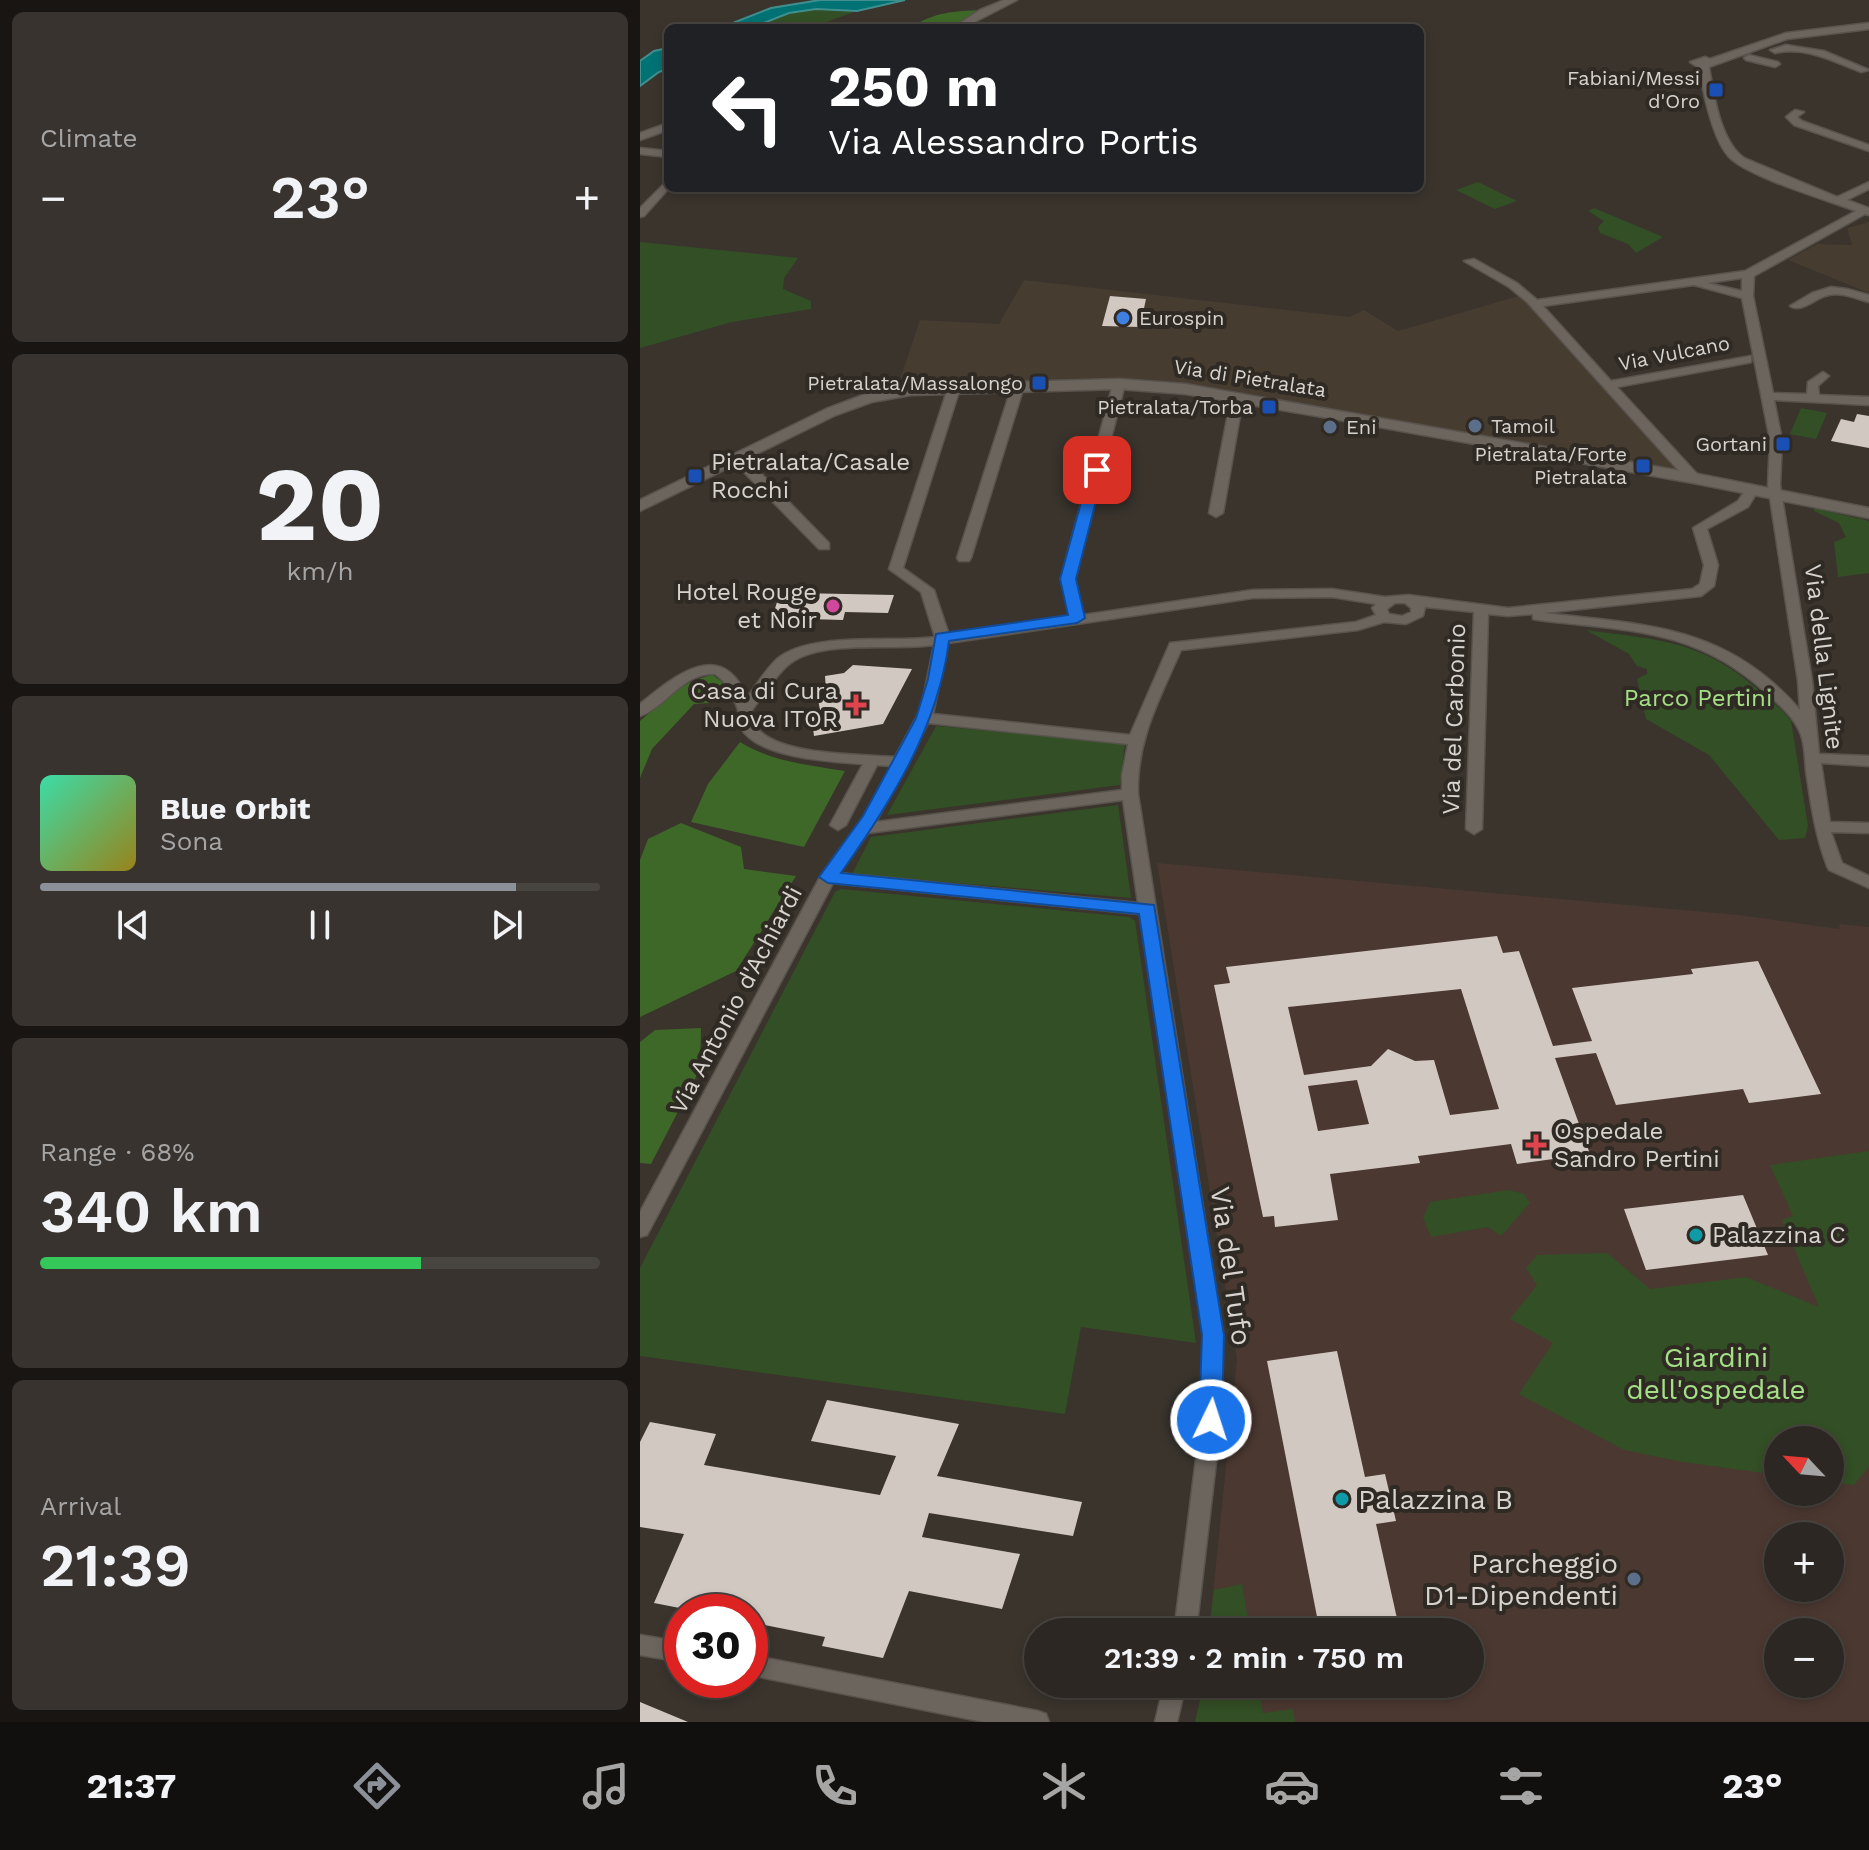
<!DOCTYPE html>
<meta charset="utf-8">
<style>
body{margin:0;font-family:"Work Sans",sans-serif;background:#38332f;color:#f1f3f6;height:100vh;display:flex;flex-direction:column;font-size:30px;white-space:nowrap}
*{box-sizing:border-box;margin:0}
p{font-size:26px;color:#a6a5a5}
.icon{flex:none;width:44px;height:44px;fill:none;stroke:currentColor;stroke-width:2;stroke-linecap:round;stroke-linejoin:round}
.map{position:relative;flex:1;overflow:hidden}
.drawer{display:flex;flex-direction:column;gap:12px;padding:12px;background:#181513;width:640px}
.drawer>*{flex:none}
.top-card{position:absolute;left:24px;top:24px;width:760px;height:168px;border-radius:12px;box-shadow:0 4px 12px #0003,0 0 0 2px #484440;background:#202124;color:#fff;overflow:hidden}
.needle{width:52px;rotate:296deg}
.buttons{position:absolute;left:1124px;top:1426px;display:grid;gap:16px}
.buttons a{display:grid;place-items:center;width:80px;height:80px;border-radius:50%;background:#2c2722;box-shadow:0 4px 12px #0003,0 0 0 2px #484440;font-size:40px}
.speed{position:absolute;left:24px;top:1594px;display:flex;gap:16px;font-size:40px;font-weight:700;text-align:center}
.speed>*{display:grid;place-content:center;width:104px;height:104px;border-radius:50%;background:#2c2722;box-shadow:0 4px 12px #0003,0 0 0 2px #484440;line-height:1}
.speed .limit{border:12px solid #d22;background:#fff;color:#111}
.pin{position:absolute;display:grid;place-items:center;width:68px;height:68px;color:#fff;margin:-34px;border-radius:16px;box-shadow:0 4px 12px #0006}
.me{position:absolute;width:88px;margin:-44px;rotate:4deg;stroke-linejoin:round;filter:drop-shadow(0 0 6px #0008)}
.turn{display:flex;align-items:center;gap:28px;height:168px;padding:0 32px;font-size:36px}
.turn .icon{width:104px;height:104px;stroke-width:2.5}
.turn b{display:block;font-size:56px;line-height:68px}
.big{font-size:60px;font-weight:600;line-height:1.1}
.drawer .tile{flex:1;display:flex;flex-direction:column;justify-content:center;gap:12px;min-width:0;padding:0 28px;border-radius:12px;background:#38332f}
.drawer .dial{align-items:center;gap:0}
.dial b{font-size:104px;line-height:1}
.song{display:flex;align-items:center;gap:24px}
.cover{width:96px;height:96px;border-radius:12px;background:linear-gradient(135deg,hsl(160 70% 55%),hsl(50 70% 35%))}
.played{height:8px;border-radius:4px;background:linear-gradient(90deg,#8c9099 85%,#484440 85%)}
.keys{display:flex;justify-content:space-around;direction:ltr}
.heat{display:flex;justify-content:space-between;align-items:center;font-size:44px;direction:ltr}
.charge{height:12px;border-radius:6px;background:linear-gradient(90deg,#34c759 68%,#484440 0)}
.trip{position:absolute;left:384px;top:1618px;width:460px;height:80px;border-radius:40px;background:#2c2722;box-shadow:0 4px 12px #0003,0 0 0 2px #484440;font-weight:600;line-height:80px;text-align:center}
.tab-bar{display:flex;height:128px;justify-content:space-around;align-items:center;background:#12100e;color:#a6a5a5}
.tab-bar .icon{width:56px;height:56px}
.tab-bar .on{color:#8c9099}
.tab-bar b{font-size:36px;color:#f1f3f6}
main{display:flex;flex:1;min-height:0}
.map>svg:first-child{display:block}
.built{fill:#463c30}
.medical{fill:#4b3831;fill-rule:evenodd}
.green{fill:#334f25}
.forest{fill:#3e6827}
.water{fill:#007273;stroke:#408f8f;stroke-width:2}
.building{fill:#d2c8c2;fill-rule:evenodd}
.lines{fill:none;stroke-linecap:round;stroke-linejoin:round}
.minor-casing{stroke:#58534d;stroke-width:3}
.tertiary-casing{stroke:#58534d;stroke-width:3}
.minor{fill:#6c655e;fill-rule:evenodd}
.tertiary{fill:#6c655e;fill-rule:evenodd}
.route{fill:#1a73e8;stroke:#114b97;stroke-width:2}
.transit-dot{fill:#1a4fb4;stroke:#302a24;stroke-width:3}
.shop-dot{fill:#3f7fe0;stroke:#302a24;stroke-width:3}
.service-dot{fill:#5c6f8a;stroke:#302a24;stroke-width:3}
.hotel-dot{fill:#d1479c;stroke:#302a24;stroke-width:3}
.health-dot{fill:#e0444e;stroke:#302a24;stroke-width:3}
.culture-dot{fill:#0f9aa8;stroke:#302a24;stroke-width:3}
.labels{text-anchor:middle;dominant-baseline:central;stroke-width:8;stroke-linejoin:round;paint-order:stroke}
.far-poi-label{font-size:20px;fill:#d7d3cf;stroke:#302a24;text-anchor:end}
.far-street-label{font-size:20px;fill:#d7d3cf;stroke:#302a24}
.poi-label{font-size:24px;fill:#d7d3cf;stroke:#302a24;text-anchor:start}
.street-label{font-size:24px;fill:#d7d3cf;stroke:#302a24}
.park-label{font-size:24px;fill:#a4e186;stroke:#302a24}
.near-street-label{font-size:28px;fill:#d7d3cf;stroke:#302a24}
.near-park-label{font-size:28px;fill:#a4e186;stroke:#302a24}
.near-poi-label{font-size:28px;fill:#d7d3cf;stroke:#302a24;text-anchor:start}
</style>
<main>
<section class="drawer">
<div class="tile"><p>Climate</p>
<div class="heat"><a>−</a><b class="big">23°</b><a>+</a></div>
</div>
<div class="tile dial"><b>20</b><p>km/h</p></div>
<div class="tile">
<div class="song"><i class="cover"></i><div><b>Blue Orbit</b><p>Sona</p></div></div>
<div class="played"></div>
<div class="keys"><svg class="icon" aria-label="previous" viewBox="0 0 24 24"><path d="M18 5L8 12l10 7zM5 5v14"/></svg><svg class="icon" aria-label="pause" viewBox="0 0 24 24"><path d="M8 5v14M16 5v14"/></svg><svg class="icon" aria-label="next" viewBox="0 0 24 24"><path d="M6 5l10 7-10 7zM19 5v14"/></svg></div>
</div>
<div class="tile"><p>Range · 68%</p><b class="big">340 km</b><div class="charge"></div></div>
<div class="tile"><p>Arrival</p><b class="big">21:39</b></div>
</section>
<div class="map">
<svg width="1229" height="1722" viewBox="0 0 1229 1722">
<rect width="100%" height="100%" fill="#3a342d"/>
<path class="built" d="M 1229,222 L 1229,293 L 1148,260 L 1177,244 L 1212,245 L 1207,228 Z
M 384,280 L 709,317 L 724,310 L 758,331 L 882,295 L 1040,471 L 570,389 L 257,388 L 280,320 L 359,324 Z"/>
<path class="medical" d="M 517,863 L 1099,915 L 1199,929 L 1200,924 L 1229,927 L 1229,1722 L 555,1722 L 564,1684 L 830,1684 L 830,1632 L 569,1632 L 597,1360 ZM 1138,1440 L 1190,1440 L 1190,1492 L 1138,1492 ZM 1138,1536 L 1190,1536 L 1190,1588 L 1138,1588 ZM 1138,1632 L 1190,1632 L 1190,1684 L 1138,1684 Z"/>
<path class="green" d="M 176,9 L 217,11 L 170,28 L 111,28 L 139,16 Z
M 838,182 L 877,201 L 855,209 L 816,190 Z
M 954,208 L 1023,237 L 996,253 L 988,244 L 960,233 L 958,227 L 964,221 L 948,211 Z
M 0,242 L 158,258 L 144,278 L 143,289 L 171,301 L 171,309 L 92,322 L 0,348 Z
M 1161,408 L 1187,413 L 1176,439 L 1150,434 Z
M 1174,508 L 1229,521 L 1229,573 L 1198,577 L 1194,542 L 1206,537 L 1199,523 L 1174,511 Z
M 946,630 C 1015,640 1059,639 1115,687 C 1128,698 1141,708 1151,721 L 1168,826 L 1165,838 L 1139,840 L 1069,755 L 1006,719 L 997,679 L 1007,674 L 1007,669 L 997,666 L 989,654 Z
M 296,726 L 485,743 L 480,785 L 247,815 Z
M 478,805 L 491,898 L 212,874 L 231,837 Z
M 201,889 L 489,917 L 495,921 L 556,1343 L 441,1327 L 425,1414 L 0,1356 L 0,1268 L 195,892 Z
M 1229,1151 L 1229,1466 L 1214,1485 L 1190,1482 L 1190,1440 L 1138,1440 L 1138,1475 L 1043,1462 L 984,1450 L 879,1394 L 913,1343 L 870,1319 L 897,1285 L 886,1268 L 897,1255 L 967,1253 L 1010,1289 L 1106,1277 L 1179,1307 L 1142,1220 L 1153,1216 L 1130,1165 Z
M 869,1190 L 884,1194 L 890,1203 L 861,1236 L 848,1227 L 791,1237 L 783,1218 L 790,1202 Z
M 602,1584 L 610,1632 L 569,1632 L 574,1590 Z
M 564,1684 L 618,1684 L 623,1713 L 653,1709 L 655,1722 L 555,1722 Z"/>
<path class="forest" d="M 342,10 L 312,28 L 270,28 C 294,12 314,11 342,10 Z
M 73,675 L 82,682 L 87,695 L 81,702 L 54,704 L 12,749 L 0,778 L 0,721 C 23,702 42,680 73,675 Z
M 100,742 C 132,762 168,765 205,771 L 164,847 L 51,822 L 68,784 Z
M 41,823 L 101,847 L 104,869 L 156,876 L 96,971 L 0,1017 L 0,860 L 8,839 Z
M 61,1028 L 60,1069 L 11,1164 L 0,1163 L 0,1042 L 15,1030 Z"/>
<path class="water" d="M 180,0 L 265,0 L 217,11 L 176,9 L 149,13 L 111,28 L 80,28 L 131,8 Z
M 28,48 L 28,69 L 19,72 L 0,86 L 0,61 L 14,51 Z"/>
<path class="building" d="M 470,296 L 506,299 L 500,327 L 462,326 Z
M 1217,414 L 1229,416 L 1229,448 L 1191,441 L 1201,419 L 1214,422 Z
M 158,593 L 254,595 L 248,613 L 205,612 L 203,620 L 132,618 L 138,599 L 155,600 Z
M 213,665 L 272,669 L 243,724 L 174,736 L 171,712 L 180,710 L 178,699 L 182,699 L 180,692 L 186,691 L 185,676 L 204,673 Z
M 857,936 L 863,953 L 879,951 L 913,1046 L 952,1041 L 932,988 L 1053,974 L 1051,969 L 1118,961 L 1181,1094 L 1109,1103 L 1103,1089 L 976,1105 L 956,1053 L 915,1058 L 950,1154 L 877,1164 L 871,1144 L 778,1156 L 780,1163 L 690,1174 L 698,1220 L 635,1227 L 634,1216 L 623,1217 L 574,985 L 590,983 L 586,967 ZM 821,989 L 859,1109 L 810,1115 L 794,1060 L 775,1061 L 748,1049 L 731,1066 L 664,1075 L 648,1007 ZM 717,1080 L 729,1124 L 678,1131 L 668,1086 Z
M 1103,1195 L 1128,1255 L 1006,1270 L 984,1209 Z
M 697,1351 L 725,1477 L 745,1474 L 756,1521 L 736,1524 L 760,1632 L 680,1632 L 627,1361 Z
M 187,1400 L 319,1424 L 297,1476 L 442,1502 L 433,1536 L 289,1513 L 282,1537 L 380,1554 L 362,1609 L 269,1591 L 243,1658 L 182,1646 L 185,1637 L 110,1622 L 110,1612 L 60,1612 L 14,1603 L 44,1534 L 0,1527 L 0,1442 L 10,1422 L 76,1434 L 64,1465 L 240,1495 L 256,1456 L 171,1441 Z
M 0,1702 L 48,1722 L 0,1722 Z"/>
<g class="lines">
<defs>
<path id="minor" d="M 364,0 L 377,0 L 323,28 L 312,28 L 340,10 Z
M 1229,23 L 1229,29 L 1147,39 L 1069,67 C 1074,96 1080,140 1104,158 L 1197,197 L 1229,182 L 1229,189 L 1207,200 L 1229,208 L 1229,215 L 1225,214 L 1114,276 L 1113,296 L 1133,393 L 1167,394 L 1168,382 L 1183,372 L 1189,376 L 1178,386 L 1179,395 L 1229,397 L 1229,405 L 1134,400 L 1142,440 L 1140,485 L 1172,681 L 1179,754 L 1229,756 L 1229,766 L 1181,763 L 1190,822 L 1229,823 L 1229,833 L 1191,832 L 1202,863 L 1229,876 L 1229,888 L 1189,870 L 1187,866 C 1175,835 1171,804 1166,771 C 1165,760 1165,746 1161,735 C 1155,718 1139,704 1126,693 C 1056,628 987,631 898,620 L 893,619 L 893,614 L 868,616 L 848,614 L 842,829 L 834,834 L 826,829 L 834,612 L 785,607 L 783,616 L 766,624 L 744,622 L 718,630 L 541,650 C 520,698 496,741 498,794 L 583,1335 L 581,1420 L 556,1632 L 534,1632 L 561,1420 L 563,1335 L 500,914 L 193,883 L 7,1235 L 0,1237 L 0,1212 L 180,877 L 224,816 L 251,766 L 237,765 L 206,825 L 198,830 L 190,825 L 223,764 C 192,762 117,758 101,728 C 98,723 99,716 98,710 C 93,696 87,682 75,674 C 43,672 26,707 0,716 L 0,704 C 34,676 82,636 107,698 C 116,685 126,669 137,659 C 170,631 253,643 295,637 L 281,592 L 249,569 L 308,388 L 314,384 L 320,388 L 263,568 L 294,590 L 309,635 L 430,617 L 421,579 L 473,384 L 479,380 L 485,384 L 435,579 L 443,615 L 613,590 L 692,589 L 745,597 L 768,595 L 868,608 L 1052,589 L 1060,584 L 1064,565 L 1053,528 L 1098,501 L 1108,486 L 1113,485 L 1119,489 L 1108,507 L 1067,529 L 1078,565 L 1074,586 L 1061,596 L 904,613 C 1007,625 1087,625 1160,710 L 1158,681 L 1128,485 L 1130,440 L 1102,298 L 1054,285 L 903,306 L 971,381 L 1111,356 L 1111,362 L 1107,363 L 977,387 L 1058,475 L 1059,478 L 1053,482 L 1048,481 L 887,302 L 869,287 L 824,261 L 834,259 L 877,283 L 897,300 L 1105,271 L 1216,211 C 1187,200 1108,177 1089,157 C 1072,139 1063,91 1059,68 L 1050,62 L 1065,57 L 1070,59 L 1146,33 ZM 1102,278 L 1102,291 L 1067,283 ZM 692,597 L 736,604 L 732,608 L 736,615 L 716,622 L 530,643 L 490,735 L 293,714 L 308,643 L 613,598 ZM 755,603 L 765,603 L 771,608 L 771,612 L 762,616 L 749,614 L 747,609 ZM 294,645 L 281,709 L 255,757 C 221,754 140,756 117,728 C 113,723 113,717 112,710 C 123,696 134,678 147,666 C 177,638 254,651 294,645 ZM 288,723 L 488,744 L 482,775 L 482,790 L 236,822 ZM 483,800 L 498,903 L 199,873 L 228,833 Z
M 1146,45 L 1184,51 L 1229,70 L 1221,72 C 1192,61 1166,46 1135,53 L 1130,50 Z
M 1109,55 L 1138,62 L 1140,64 L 1135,67 L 1106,60 L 1104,58 Z
M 1155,110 L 1164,112 L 1157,117 L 1162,121 L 1229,145 L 1229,151 L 1154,125 L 1146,117 Z
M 28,123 L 28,130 L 0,140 L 0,133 Z
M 0,148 L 28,151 L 28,157 L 0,154 Z
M 28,180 L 29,188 L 4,216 L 0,217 L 0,208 Z
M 1191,287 L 1207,289 L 1229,295 L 1229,302 C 1214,298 1200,291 1185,296 C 1173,300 1161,313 1150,306 L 1172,293 Z
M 378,382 L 384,386 L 331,558 L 329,561 L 319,561 L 317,558 L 372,386 Z
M 597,394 L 603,398 L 583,513 L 576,517 L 569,513 L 591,398 Z
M 98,454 L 103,455 L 189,543 L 189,549 L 179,549 L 93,461 L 92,458 Z
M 0,1635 L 42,1642 L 42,1662 L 0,1655 Z
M 110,1655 L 398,1711 L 406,1714 L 409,1722 L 344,1722 L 110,1675 Z
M 524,1684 L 546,1684 L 537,1722 L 515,1722 Z"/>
<path id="tertiary" d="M 479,379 L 545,384 L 1053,473 L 1229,508 L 1229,518 L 1053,483 L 671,415 L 545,394 L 479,389 L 271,395 L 232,402 L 196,415 L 0,511 L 0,500 L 186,409 L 223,395 L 271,385 Z"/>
</defs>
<use href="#minor" class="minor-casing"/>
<use href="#tertiary" class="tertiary-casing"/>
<use href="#minor" class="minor"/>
<use href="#tertiary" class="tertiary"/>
</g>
<path class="route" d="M 457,466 L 464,470 L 436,579 L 445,618 L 437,623 L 309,641 C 298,728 251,802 201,873 L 514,905 L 584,1335 L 582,1420 L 579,1427 L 571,1430 L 562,1427 L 559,1420 L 562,1335 L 499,914 L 188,883 L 179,877 L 223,816 L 276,718 L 288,679 L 296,634 L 428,615 L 420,579 L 450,470 Z"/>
<g class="transit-dot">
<rect x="1068" y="82" width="16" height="16" rx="4"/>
<rect x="391" y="375" width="16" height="16" rx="4"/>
<rect x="621" y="399" width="16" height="16" rx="4"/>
<rect x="1135" y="436" width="16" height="16" rx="4"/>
<rect x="995" y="458" width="16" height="16" rx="4"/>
<rect x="47" y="468" width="16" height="16" rx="4"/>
</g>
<circle class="shop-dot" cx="483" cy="318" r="8"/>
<g class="service-dot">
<circle cx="835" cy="426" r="8"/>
<circle cx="690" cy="427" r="8"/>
<circle cx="994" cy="1579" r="8"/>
</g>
<circle class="hotel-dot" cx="193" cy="606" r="8"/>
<g class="health-dot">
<path d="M212 693h8v8h8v8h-8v8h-8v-8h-8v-8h8z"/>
<path d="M892 1133h8v8h8v8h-8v8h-8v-8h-8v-8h8z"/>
</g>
<g class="culture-dot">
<circle cx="1056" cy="1235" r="8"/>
<circle cx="702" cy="1499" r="8"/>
</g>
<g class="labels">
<g class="far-poi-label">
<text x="1060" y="78">Fabiani/Messi<tspan x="1060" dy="23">d'Oro</tspan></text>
<text x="499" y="318" text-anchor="start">Eurospin</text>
<text x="383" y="383">Pietralata/Massalongo</text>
<text x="613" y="407">Pietralata/Torba</text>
<text x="851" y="426" text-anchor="start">Tamoil</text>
<text x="706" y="427" text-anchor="start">Eni</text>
<text x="1127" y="444">Gortani</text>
<text x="987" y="454">Pietralata/Forte<tspan x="987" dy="23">Pietralata</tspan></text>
</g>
<g class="far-street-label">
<text transform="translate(1034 353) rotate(-11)">Via Vulcano</text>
<text transform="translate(610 378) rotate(9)">Via di Pietralata</text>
</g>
<g class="poi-label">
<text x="71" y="462">Pietralata/Casale<tspan x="71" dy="28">Rocchi</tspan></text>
<text x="177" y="592" text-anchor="end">Hotel Rouge<tspan x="177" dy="28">et Noir</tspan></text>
<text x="198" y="691" text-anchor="end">Casa di Cura<tspan x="198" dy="28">Nuova ITOR</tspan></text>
<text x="914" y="1131">Ospedale<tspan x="914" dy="28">Sandro Pertini</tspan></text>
<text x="1072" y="1235">Palazzina C</text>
</g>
<g class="street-label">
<text transform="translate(1184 657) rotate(83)">Via della Lignite</text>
<text transform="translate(814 719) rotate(-88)">Via del Carbonio</text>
<text transform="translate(96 1000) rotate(-62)">Via Antonio d'Achiardi</text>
</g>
<g class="park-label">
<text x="1058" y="698">Parco Pertini</text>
</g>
<g class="near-street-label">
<text transform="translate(591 1266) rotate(82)">Via del Tufo</text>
</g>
<g class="near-park-label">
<text x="1076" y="1357">Giardini<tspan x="1076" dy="32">dell'ospedale</tspan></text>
</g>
<g class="near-poi-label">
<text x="718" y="1499">Palazzina B</text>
<text x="978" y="1563" text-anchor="end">Parcheggio<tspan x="978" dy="32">D1-Dipendenti</tspan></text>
</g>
</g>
</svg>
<div class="buttons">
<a><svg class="needle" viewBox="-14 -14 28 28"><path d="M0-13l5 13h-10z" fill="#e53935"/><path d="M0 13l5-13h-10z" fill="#a6a5a5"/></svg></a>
<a>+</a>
<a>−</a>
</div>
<div class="speed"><div class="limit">30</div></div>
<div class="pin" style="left:457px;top:470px;background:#d93025"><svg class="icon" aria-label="arrive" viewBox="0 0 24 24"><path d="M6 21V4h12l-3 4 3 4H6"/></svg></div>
<svg class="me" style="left:571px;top:1420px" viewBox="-20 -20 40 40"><circle r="17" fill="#1a73e8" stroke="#fff" stroke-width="3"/><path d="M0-11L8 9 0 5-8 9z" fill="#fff"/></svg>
<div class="trip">21:39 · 2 min · 750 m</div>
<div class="top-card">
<div class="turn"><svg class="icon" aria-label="left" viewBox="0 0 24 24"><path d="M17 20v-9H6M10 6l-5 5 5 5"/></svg><div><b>250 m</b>Via Alessandro Portis</div></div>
</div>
</div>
</main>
<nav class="tab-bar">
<b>21:37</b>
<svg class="icon on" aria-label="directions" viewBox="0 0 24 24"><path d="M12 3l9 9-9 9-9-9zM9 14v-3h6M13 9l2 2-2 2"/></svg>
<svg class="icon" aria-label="music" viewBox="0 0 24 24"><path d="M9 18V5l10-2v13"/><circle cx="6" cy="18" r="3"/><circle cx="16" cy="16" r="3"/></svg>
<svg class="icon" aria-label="phone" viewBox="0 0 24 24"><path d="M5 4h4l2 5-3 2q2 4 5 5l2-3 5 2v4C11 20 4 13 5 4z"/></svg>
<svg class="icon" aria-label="climate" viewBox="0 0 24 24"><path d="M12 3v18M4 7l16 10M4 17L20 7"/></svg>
<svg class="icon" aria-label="car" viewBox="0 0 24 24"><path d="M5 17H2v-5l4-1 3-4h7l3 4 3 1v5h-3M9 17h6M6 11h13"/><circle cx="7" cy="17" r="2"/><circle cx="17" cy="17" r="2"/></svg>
<svg class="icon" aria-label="filters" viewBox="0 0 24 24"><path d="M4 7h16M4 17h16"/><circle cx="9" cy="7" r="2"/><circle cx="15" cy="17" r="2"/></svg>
<b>23°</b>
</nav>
